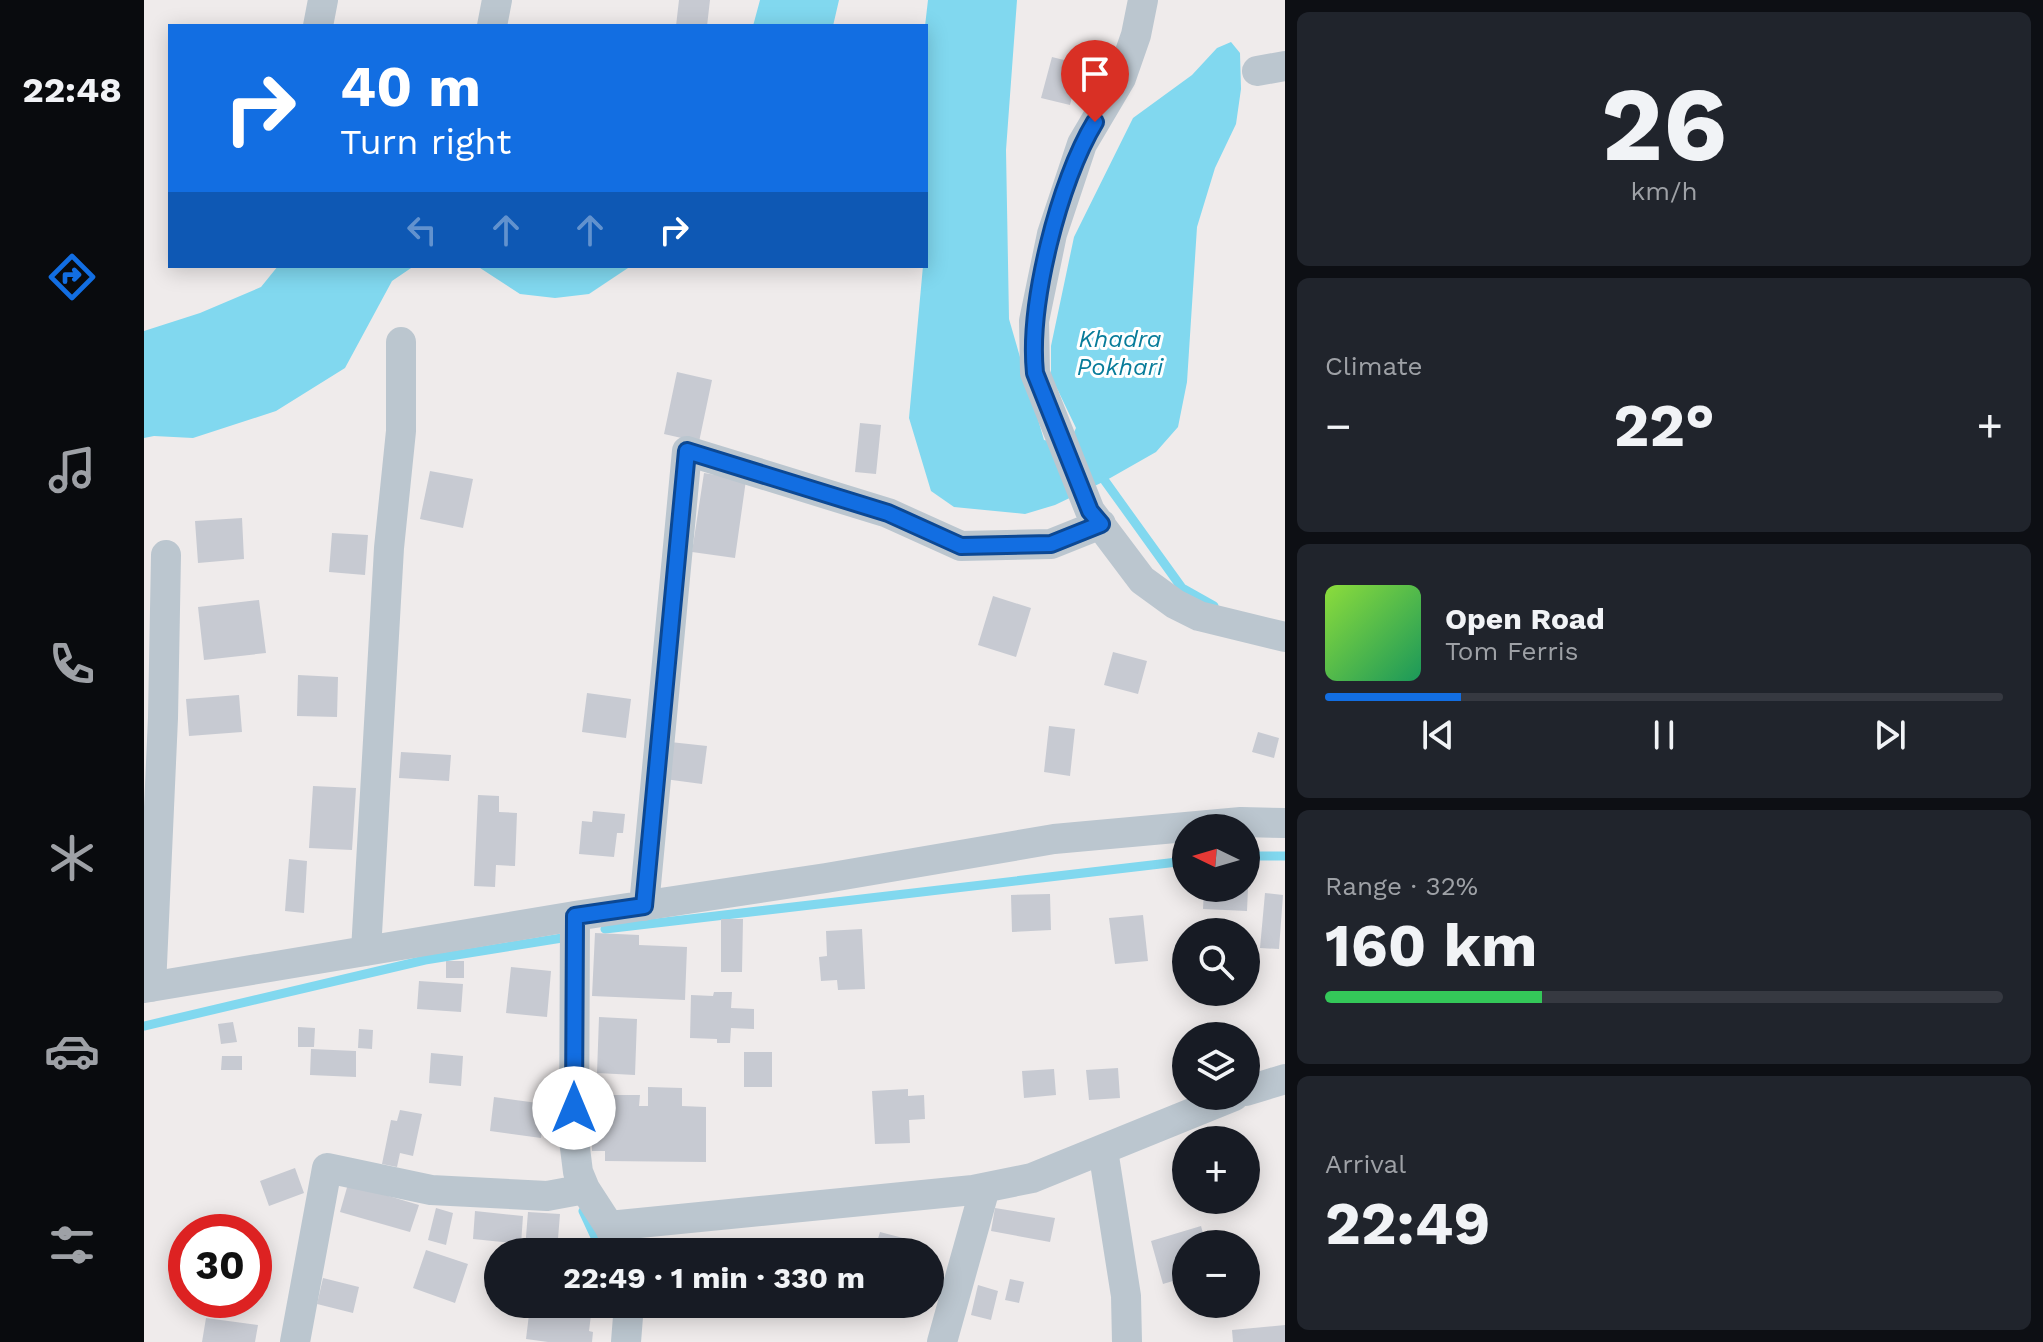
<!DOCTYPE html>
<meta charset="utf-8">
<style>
body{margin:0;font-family:"Work Sans",sans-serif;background:#20242c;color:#f1f3f6;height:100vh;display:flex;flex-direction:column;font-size:30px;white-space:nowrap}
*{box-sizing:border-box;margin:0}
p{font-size:26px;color:#9ea1a6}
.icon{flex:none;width:44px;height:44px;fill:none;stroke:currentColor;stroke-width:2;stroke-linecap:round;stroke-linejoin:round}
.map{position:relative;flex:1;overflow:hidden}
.details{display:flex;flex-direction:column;gap:12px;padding:12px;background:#0d0f14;width:758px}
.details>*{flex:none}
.guide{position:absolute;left:24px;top:24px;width:760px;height:244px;border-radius:0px;box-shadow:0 4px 20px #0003;background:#126ee2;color:#fff;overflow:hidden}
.needle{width:52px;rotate:275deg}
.buttons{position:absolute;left:1028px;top:814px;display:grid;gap:16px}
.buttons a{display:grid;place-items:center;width:88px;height:88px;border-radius:50%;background:#171b24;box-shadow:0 4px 20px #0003;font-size:40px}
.speed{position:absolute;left:24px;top:1214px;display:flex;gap:16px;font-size:40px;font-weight:700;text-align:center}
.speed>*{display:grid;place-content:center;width:104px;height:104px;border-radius:50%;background:#171b24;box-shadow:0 4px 20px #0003;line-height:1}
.speed .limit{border:12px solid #d22;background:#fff;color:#111}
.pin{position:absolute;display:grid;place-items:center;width:68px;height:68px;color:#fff;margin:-82px -34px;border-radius:50% 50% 50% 0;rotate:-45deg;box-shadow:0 0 8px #0007}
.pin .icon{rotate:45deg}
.me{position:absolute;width:88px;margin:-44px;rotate:0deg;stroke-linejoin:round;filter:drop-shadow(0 0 6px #0008)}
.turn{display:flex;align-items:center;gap:28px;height:168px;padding:0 40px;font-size:36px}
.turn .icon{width:104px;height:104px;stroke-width:2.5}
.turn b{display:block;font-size:56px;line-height:68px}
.lanes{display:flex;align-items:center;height:76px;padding:0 40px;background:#0003;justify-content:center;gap:40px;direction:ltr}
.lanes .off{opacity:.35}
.big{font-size:60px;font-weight:700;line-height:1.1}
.details .tile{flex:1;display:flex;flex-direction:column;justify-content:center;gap:12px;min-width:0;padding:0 28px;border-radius:12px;background:#20242c}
.details .dial{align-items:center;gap:0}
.dial b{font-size:104px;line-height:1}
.song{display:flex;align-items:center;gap:24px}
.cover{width:96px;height:96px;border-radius:12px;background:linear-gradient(135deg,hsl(90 70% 55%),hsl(150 70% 35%))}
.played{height:8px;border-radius:4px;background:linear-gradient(90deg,#126ee2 20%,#363941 20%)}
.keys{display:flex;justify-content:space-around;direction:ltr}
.heat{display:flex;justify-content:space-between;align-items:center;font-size:44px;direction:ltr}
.charge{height:12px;border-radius:6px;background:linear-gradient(90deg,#34c759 32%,#363941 0)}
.trip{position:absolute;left:340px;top:1238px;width:460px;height:80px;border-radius:40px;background:#171b24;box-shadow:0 4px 20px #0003;font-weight:700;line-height:80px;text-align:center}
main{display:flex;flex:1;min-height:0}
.tab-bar{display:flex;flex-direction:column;width:144px;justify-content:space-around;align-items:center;background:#090b0e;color:#9ea1a6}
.tab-bar .icon{width:56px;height:56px}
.tab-bar .on{color:#126ee2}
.tab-bar b{font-size:36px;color:#f1f3f6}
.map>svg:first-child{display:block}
.water{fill:#81d8ef}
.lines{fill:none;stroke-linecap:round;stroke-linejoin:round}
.stream{stroke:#81d8ef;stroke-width:9}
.building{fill:#c7cad2}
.minor{stroke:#bbc6cf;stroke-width:30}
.route-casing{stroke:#0c4893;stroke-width:20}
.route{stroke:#126ee2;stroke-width:14}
.labels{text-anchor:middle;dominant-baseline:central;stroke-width:6;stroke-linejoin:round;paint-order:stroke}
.water-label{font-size:24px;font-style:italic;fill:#087c9a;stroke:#fff}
</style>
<main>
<nav class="tab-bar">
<b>22:48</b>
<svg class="icon on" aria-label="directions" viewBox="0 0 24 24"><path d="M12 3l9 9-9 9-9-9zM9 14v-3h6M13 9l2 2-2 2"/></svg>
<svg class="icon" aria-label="music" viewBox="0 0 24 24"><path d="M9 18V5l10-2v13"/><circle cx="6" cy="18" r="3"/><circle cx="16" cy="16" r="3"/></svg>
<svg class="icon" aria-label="phone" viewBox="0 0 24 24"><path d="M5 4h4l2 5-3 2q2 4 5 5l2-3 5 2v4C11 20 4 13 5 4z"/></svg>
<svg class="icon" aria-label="climate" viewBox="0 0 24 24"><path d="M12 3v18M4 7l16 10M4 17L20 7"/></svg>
<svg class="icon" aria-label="car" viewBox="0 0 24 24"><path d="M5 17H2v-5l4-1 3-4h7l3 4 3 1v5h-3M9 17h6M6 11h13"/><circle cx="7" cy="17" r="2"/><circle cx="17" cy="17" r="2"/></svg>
<svg class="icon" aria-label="filters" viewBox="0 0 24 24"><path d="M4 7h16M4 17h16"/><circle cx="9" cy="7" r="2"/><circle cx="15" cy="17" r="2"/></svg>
</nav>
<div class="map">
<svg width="1141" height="1342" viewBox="0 0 1141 1342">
<rect width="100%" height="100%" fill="#efebeb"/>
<path class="water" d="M 616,0 L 695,0 L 689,26 L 609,26 Z
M 784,0 L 873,0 L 862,150 L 865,319 L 900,440 L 924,445 L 932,428 L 907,376 L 907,346 L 930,237 L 989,118 L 1048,75 L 1073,48 L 1087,42 L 1096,53 L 1097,89 L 1092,124 L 1071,168 L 1053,227 L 1043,382 L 1034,427 L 1012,452 L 961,481 L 911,505 L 881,514 L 810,507 L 787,491 L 765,418 L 779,266 L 782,266 L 781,26 Z
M 134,266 L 270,266 L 248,281 L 201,368 L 132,411 L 49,438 L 10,436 L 0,438 L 0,331 L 56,313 L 117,287 Z
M 333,266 L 487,266 L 445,294 L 411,298 L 376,294 Z"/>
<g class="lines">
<path class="stream" d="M 961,481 L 1038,588 L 1070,606
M 1102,856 L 1141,856
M 461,929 L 1042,861
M 0,1026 L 281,960 L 418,938
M 439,1211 L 458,1252"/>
</g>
<path class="building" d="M 535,0 L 566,0 L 563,26 L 532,26 Z
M 908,57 L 936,64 L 926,105 L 897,98 Z
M 533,372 L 568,380 L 555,442 L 520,434 Z
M 716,423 L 737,425 L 732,474 L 711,472 Z
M 286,471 L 329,479 L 319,528 L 276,519 Z
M 560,473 L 602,480 L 591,558 L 548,552 Z
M 98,518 L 100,559 L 54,563 L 51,521 Z
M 188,533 L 224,535 L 221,575 L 185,572 Z
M 849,596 L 887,608 L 872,657 L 834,645 Z
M 115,600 L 122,653 L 60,660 L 54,607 Z
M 969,652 L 1003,661 L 994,694 L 960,685 Z
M 154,675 L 194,677 L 193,717 L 153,716 Z
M 443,693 L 487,699 L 482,738 L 438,732 Z
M 95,695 L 98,732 L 45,736 L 42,699 Z
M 905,726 L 931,729 L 926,776 L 900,772 Z
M 1114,732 L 1135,738 L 1130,758 L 1108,752 Z
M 517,741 L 563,746 L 558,784 L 513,778 Z
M 257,752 L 307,755 L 305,781 L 255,778 Z
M 169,786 L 212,788 L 208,850 L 165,848 Z
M 334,795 L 355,796 L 355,812 L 373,813 L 371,866 L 352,865 L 351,887 L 330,886 Z
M 449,811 L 481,814 L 479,833 L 473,833 L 470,857 L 435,854 L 438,821 L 448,822 Z
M 145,859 L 163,861 L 160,913 L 141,911 Z
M 1060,888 L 1104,888 L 1103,911 L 1059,909 Z
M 1121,893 L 1139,895 L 1135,949 L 1116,948 Z
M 906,894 L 907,930 L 868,932 L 867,895 Z
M 999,915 L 1004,961 L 971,964 L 965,918 Z
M 577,919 L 599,919 L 598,972 L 577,972 Z
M 718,929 L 721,989 L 694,990 L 693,980 L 677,981 L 675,957 L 683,956 L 682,931 Z
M 451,933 L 495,935 L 495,945 L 543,947 L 541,1000 L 448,996 Z
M 302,961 L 320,961 L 320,978 L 302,978 Z
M 367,967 L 407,971 L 403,1017 L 362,1013 Z
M 275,981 L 319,984 L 317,1012 L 273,1009 Z
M 570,992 L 588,992 L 587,1008 L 610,1009 L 610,1029 L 587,1028 L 586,1043 L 573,1043 L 573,1039 L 546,1038 L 547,995 L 569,996 Z
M 455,1017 L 493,1019 L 491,1075 L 453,1073 Z
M 89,1022 L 93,1042 L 77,1044 L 74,1024 Z
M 154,1027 L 171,1028 L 170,1047 L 154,1047 Z
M 215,1029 L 229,1030 L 228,1049 L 214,1048 Z
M 167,1049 L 212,1051 L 212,1077 L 166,1075 Z
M 600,1052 L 628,1052 L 628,1087 L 600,1087 Z
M 287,1053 L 319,1056 L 317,1086 L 285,1083 Z
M 78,1056 L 98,1056 L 98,1070 L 77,1070 Z
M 974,1068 L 976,1098 L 945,1100 L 942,1070 Z
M 910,1069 L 912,1095 L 880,1098 L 878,1071 Z
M 504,1087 L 538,1088 L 538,1106 L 562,1107 L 562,1162 L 461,1161 L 461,1151 L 448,1151 L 448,1095 L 496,1095 L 495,1106 L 504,1106 Z
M 764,1089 L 764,1096 L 780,1095 L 781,1119 L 765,1120 L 766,1143 L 731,1144 L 728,1091 Z
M 350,1097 L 401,1104 L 397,1138 L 346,1131 Z
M 256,1110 L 278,1114 L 269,1156 L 256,1153 L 253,1167 L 238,1164 L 247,1120 L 253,1121 Z
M 151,1168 L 160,1193 L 125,1206 L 116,1181 Z
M 204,1184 L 275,1205 L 266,1232 L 196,1212 Z
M 292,1208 L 309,1213 L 302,1245 L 284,1240 Z
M 851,1208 L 911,1218 L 906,1242 L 847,1231 Z
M 331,1211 L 379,1216 L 377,1244 L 329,1239 Z
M 384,1212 L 416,1214 L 413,1251 L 381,1249 Z
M 1057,1226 L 1062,1244 L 1042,1244 L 1042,1277 L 1019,1284 L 1007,1241 Z
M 736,1232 L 759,1238 L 756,1252 L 730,1252 Z
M 634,1239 L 674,1243 L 673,1252 L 633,1252 Z
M 583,1246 L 622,1250 L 622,1252 L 583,1252 Z
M 282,1250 L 324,1264 L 311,1303 L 269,1288 Z
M 179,1278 L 215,1287 L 209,1313 L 173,1304 Z
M 866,1279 L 880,1282 L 875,1303 L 861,1300 Z
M 834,1285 L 854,1291 L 847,1320 L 827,1315 Z
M 685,1304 L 712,1304 L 711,1313 L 685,1308 Z
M 386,1306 L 447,1315 L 445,1331 L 449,1332 L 448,1342 L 404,1342 L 382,1339 Z
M 62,1318 L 114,1325 L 111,1342 L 58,1342 Z
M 1141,1325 L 1141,1342 L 1089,1342 L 1088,1330 Z"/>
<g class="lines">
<path class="minor" d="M 999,0 L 992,35 L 977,78 L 938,144 L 908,234 L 890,321 L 891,373 L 946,511 L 998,580 L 1031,604 L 1055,616 L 1141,637
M 174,26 L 179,0
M 348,26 L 353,0
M 1113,71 L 1141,66
M 500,906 L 543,451 L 744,513 L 817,546 L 907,544 L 957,524
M 431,916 L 430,1140 L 434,1172 L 441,1189 L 465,1226 L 477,1252
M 222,951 L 245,548 L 257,431 L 257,342
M 7,987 L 19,718 L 22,555
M 0,988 L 431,916 L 682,878 L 910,839 L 1097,822 L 1141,823
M 1102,1091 L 1141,1079
M 959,1150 L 982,1296 L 983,1342
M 465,1226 L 829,1190 L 888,1178 L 1090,1096
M 151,1342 L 183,1168 L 287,1190 L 403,1196 L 441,1189
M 482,1342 L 485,1304
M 798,1342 L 841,1188"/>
</g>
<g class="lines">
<defs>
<path id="route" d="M 430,1108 L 431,916 L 500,906 L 543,451 L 744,513 L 817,546 L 907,544 L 957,524 L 946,511 L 891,373 C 884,304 915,181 951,122"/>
</defs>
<use href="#route" class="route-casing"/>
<use href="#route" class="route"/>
</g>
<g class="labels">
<g class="water-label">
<text x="976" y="339">Khadra<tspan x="976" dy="28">Pokhari</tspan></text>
</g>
</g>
</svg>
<div class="buttons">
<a><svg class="needle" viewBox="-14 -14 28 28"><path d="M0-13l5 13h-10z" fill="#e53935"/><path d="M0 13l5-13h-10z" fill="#9ea1a6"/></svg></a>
<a><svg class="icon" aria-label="search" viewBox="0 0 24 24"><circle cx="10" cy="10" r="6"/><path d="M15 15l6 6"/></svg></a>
<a><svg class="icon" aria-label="layers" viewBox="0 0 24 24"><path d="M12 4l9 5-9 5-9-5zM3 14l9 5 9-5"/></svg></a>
<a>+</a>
<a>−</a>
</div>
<div class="speed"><div class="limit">30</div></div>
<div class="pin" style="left:951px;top:122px;background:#d93025"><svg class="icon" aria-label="arrive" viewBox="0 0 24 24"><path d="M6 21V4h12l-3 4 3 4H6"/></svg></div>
<svg class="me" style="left:430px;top:1108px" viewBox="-20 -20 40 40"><circle r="19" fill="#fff"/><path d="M0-13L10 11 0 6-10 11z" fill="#126ee2"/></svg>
<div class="trip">22:49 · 1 min · 330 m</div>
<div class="guide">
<div class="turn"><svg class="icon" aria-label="right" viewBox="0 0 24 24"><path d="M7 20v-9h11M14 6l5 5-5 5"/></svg><div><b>40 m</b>Turn right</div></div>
<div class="lanes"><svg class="icon off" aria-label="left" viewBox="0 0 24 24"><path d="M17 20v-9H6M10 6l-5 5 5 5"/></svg><svg class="icon off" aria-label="ahead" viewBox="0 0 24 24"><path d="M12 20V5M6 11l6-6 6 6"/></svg><svg class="icon off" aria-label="ahead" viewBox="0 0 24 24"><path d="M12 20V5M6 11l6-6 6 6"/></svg><svg class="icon" aria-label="right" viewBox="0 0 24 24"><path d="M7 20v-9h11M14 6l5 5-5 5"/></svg></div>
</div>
</div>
<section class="details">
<div class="tile dial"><b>26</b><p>km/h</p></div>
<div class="tile"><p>Climate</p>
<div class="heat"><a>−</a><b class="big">22°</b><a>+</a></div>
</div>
<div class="tile">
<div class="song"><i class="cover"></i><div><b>Open Road</b><p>Tom Ferris</p></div></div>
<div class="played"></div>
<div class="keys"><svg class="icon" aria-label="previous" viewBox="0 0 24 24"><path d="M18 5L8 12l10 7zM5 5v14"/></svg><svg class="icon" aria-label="pause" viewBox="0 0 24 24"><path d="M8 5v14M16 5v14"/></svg><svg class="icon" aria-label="next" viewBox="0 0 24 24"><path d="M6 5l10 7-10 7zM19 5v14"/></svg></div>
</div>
<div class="tile"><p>Range · 32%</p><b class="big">160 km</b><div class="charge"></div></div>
<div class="tile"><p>Arrival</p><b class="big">22:49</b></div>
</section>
</main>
